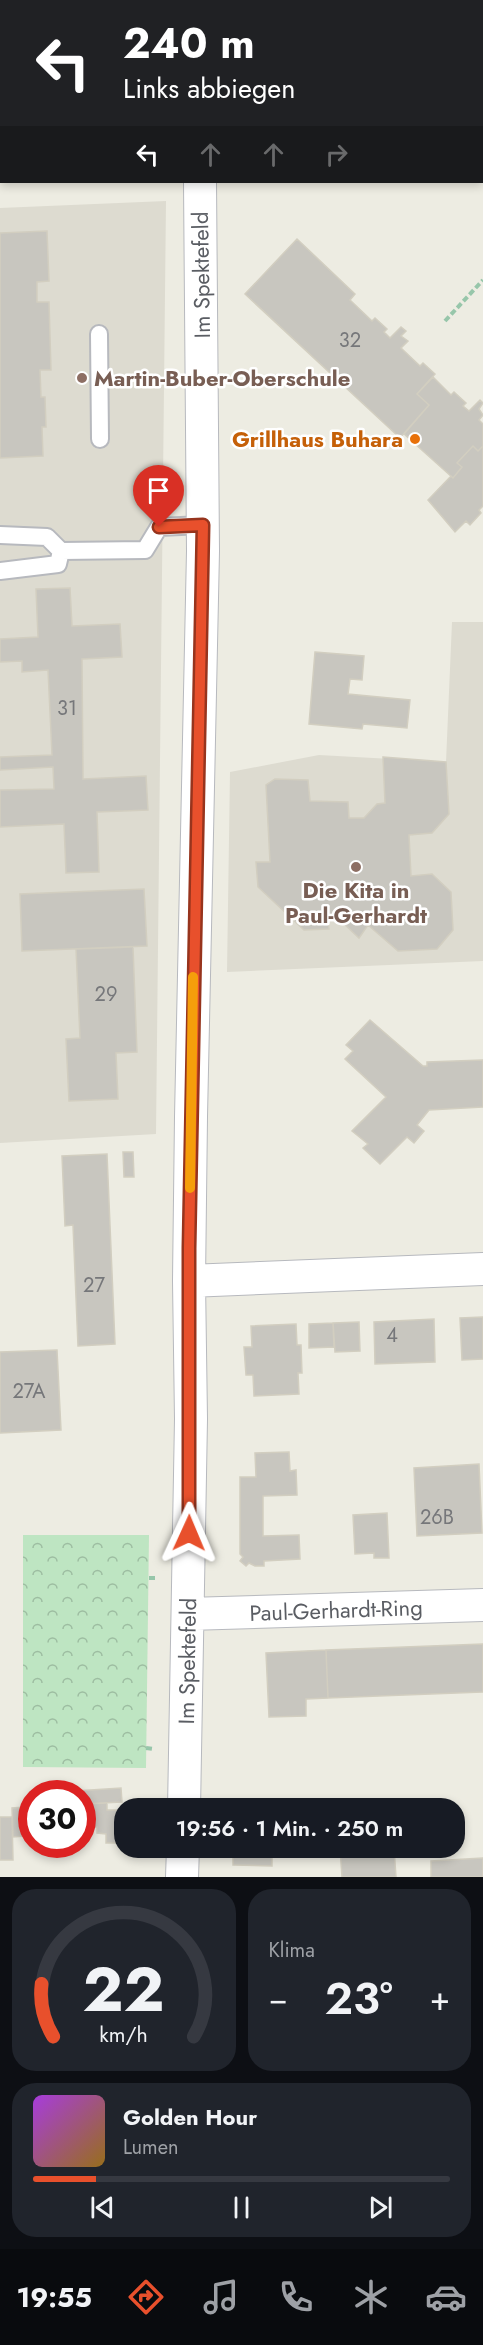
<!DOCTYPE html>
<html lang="de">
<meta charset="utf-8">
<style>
body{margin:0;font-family:Jost,sans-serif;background:#20242c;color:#f1f3f6;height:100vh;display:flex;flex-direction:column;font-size:22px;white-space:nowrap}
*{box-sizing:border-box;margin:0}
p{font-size:20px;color:#9ea1a6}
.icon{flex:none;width:33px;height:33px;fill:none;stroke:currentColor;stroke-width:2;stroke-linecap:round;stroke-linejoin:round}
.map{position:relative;height:1877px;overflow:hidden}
.drawer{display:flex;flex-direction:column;gap:12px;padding:12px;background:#0d0f14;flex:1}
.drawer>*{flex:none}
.banner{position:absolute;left:0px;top:0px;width:483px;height:183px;box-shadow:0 3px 9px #0003;background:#202124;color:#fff;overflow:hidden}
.speed{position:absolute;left:18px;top:1780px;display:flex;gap:12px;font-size:30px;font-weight:700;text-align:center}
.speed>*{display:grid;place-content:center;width:78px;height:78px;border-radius:50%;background:#171b24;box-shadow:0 3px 9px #0003;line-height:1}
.speed .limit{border:9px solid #d22;background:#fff;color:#111}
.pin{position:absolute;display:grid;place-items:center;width:51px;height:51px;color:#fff;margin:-62px -26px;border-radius:50% 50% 50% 0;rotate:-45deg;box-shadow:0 0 6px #0007}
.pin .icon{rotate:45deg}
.me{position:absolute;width:66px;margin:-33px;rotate:1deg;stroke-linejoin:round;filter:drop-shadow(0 0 4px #0008)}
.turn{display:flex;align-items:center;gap:21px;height:126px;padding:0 24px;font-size:27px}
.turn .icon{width:78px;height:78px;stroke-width:2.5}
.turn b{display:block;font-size:42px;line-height:51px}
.lanes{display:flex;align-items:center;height:57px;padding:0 24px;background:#0003;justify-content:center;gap:30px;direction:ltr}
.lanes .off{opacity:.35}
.big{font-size:45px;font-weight:600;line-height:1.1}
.drawer .widget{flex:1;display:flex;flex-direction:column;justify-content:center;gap:9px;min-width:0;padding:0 21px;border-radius:24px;background:#20242c}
.drawer .dial{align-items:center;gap:0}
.dial svg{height:156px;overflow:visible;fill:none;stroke:#363941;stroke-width:7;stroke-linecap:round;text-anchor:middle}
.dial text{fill:#f1f3f6;stroke:none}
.song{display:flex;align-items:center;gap:18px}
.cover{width:72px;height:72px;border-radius:9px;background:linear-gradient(135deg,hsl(280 70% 55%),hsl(40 70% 35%))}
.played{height:6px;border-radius:3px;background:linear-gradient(90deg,#e8502c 15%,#363941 15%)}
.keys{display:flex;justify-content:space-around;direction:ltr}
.heat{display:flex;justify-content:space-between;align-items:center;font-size:33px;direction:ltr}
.drawer .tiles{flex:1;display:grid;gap:12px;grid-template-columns:1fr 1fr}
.widget:last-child{grid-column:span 2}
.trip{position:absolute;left:114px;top:1798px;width:351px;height:60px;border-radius:24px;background:#171b24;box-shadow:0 3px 9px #0003;font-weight:600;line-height:60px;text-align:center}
.tab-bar{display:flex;height:96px;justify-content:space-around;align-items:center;background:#090b0e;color:#9ea1a6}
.tab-bar .icon{width:42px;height:42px}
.tab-bar .on{color:#e8502c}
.tab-bar b{font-size:27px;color:#f1f3f6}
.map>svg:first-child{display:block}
.education{fill:#dddbd0}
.park{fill:url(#park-crowns)}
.building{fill:#c8c6bf;stroke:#d2cec0;stroke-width:1.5}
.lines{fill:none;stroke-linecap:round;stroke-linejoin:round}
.service-casing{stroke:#b7b9be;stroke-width:20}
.minor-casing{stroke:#b7b9be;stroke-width:34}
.path{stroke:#97c6aa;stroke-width:4;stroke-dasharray:6 3;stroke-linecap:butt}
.service{stroke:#fff;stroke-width:16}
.minor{stroke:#fff;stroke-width:32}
.route-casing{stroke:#97341d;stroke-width:15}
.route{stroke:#e8502c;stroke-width:10}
.slow{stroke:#f59e0b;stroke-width:10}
.education-dot{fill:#8d6e63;stroke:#fff;stroke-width:2}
.food-dot{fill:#e8710a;stroke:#fff;stroke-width:2}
.labels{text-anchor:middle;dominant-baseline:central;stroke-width:5;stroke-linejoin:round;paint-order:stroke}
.number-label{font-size:20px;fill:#76777a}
.street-label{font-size:22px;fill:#5a5d63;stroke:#fff}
.education-label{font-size:22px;font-weight:bold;fill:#785e54;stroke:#fff;text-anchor:start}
.food-label{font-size:22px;font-weight:bold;fill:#c56008;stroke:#fff;text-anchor:end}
</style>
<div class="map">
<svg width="483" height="1877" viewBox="0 0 483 1877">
<defs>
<pattern id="park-crowns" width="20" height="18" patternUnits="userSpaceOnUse" patternTransform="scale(1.5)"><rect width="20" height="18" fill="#bee5c2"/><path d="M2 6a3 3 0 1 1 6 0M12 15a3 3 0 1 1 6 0" fill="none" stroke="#9dbda1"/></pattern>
</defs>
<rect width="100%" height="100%" fill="#edece2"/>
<path class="education" d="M 166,201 L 156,1134 L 0,1143 L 0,208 Z
M 452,622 L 483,622 L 483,961 L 227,972 L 230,772 L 319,755 L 446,762 Z"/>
<path class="park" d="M 23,1535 L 149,1535 L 146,1768 L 23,1767 Z"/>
<path class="building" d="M 71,0 L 142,0 L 142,2 L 71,2 Z
M 47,231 L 49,281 L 37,282 L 37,302 L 49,302 L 51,370 L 40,370 L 41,397 L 45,397 L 46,427 L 42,427 L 43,456 L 0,458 L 0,233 Z
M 297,239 L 355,294 L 350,300 L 372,321 L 375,318 L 387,329 L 384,332 L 390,338 L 401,327 L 406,331 L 401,336 L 408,341 L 401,348 L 420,366 L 423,363 L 435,374 L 417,394 L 429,405 L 400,438 L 245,294 Z
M 433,377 L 451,395 L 454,392 L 466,403 L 463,406 L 469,411 L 480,400 L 483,403 L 479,409 L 483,415 L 479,420 L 483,424 L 483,446 L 478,451 L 473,446 L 457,463 L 462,467 L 453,478 L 404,434 L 429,405 L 417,394 Z
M 473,446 L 478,451 L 483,446 L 483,506 L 479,510 L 481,513 L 470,525 L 466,521 L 455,532 L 428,500 L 451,476 L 453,478 L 462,467 L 457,463 Z
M 70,588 L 72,626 L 120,624 L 122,657 L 82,659 L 83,779 L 146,776 L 148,810 L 97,812 L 99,872 L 66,873 L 64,824 L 0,827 L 0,790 L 54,789 L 53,767 L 0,770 L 0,757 L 52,755 L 48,670 L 22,672 L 22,661 L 0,662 L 0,639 L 38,637 L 36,589 Z
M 315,652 L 364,656 L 362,680 L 350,679 L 348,694 L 410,700 L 407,728 L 363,724 L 362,729 L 309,724 Z
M 383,757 L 446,762 L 449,814 L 432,833 L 409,835 L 411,876 L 432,874 L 451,892 L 453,930 L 437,949 L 398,951 L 368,925 L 359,938 L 341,921 L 328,921 L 329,929 L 304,930 L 258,887 L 256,862 L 270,862 L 266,785 L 275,779 L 308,780 L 310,801 L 348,802 L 349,818 L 364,818 L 377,804 L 385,803 Z
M 144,889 L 147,946 L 22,951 L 20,894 Z
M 133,947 L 137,1052 L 116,1053 L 118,1099 L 69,1101 L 66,1039 L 80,1038 L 76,949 Z
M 370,1020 L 423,1066 L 427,1066 L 427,1062 L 483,1060 L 483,1107 L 429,1110 L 417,1125 L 424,1131 L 414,1143 L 407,1137 L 380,1164 L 363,1148 L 368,1144 L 352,1131 L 386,1097 L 345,1059 L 353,1051 L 346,1045 Z
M 123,1152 L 133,1152 L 134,1177 L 124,1177 Z
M 107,1154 L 115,1344 L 78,1346 L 73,1225 L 65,1226 L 62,1156 Z
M 483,1317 L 483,1359 L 462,1360 L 460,1318 Z
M 434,1319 L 435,1362 L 375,1364 L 374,1322 Z
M 359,1322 L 360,1351 L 335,1352 L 333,1323 Z
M 333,1323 L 334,1347 L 309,1348 L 309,1324 Z
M 296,1324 L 297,1345 L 301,1345 L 302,1373 L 298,1373 L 299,1394 L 254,1396 L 253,1375 L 246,1375 L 244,1347 L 252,1347 L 251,1326 Z
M 57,1350 L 61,1430 L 0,1433 L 0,1352 Z
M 289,1452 L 290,1471 L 296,1470 L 297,1495 L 263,1496 L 263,1536 L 299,1535 L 300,1559 L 264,1561 L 264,1566 L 255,1566 L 249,1563 L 246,1566 L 240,1561 L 243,1557 L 240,1554 L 240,1477 L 256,1477 L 255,1453 Z
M 479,1464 L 482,1533 L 417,1536 L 414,1468 Z
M 387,1513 L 389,1558 L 374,1558 L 374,1553 L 355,1554 L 353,1515 Z
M 483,1644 L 483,1692 L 328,1698 L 326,1650 Z
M 326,1650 L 328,1698 L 306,1699 L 306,1716 L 269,1717 L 266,1653 Z
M 121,1788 L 122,1802 L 82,1804 L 82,1794 L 75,1794 L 75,1791 Z
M 284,1802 L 307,1803 L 306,1809 L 284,1809 Z
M 107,1803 L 107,1810 L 124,1810 L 124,1843 L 106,1843 L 106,1834 L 97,1833 L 97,1827 L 82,1827 L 82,1804 Z
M 24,1807 L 25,1836 L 13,1837 L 12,1808 Z
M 0,1817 L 12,1817 L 13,1860 L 0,1860 Z
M 233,1848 L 272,1848 L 272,1866 L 233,1865 Z
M 340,1848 L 394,1848 L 396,1877 L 342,1877 Z
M 483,1858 L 483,1877 L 431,1877 L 431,1861 Z"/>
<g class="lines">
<defs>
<path id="service" d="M 99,334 L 100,439
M 0,535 L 47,537 L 61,551 L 145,550 L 159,527 L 203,525
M 0,571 L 58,564 L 61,551"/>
<path id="minor" d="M 197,0 L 197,2
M 482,45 L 483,45
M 0,68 L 2,68
M 189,1281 L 483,1269
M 188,1614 L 483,1605
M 184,1809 L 191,1419 L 189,1281 L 191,1117 L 203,551 L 200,182
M 182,1877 L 183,1848"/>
</defs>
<use href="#service" class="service-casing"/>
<use href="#minor" class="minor-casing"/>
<path class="path" d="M 445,321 L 483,280
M 149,1578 L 156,1578
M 146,1748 L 153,1749"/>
<use href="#service" class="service"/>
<use href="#minor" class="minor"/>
</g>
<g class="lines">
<defs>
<path id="route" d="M 159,527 L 203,525 L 189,1248 L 189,1533"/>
</defs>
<use href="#route" class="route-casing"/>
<use href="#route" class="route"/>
<path class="slow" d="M 190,1188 L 193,977"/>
</g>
<g class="education-dot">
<circle cx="82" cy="378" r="6"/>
<circle cx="356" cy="867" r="6"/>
</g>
<circle class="food-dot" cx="415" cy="439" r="6"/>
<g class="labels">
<g class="number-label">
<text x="350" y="340">32</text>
<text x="67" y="708">31</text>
<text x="106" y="994">29</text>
<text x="94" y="1285">27</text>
<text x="392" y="1335">4</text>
<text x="29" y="1391">27A</text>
<text x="437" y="1517">26B</text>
</g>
<g class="street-label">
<text transform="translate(201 275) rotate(-91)">Im Spektefeld</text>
<text transform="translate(336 1610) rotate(-2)">Paul-Gerhardt-Ring</text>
<text transform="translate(187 1661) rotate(-89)">Im Spektefeld</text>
</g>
<g class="education-label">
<text x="94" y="378">Martin-Buber-Oberschule</text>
<text x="356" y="890" text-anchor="middle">Die Kita in<tspan x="356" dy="25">Paul-Gerhardt</tspan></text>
</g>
<g class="food-label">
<text x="403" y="439">Grillhaus Buhara</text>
</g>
</g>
</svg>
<div class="speed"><div class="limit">30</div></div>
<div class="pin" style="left:159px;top:527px;background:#d93025"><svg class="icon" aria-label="arrive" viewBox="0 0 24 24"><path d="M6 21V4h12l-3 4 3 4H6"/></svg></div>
<svg class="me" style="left:189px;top:1533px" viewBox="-20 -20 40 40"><path d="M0-17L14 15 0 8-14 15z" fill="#e8502c" stroke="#fff" stroke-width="4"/></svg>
<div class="trip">19:56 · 1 Min. · 250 m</div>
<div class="banner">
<div class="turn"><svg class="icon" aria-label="left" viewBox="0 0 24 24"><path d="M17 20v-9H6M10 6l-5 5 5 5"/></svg><div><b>240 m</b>Links abbiegen</div></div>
<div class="lanes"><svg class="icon" aria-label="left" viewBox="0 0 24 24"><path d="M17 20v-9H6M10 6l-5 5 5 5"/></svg><svg class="icon off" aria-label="ahead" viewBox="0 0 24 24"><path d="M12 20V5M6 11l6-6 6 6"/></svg><svg class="icon off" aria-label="ahead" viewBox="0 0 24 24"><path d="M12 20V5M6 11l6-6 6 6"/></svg><svg class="icon off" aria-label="right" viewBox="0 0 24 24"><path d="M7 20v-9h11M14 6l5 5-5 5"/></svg></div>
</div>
</div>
<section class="drawer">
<div class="tiles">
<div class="widget dial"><svg viewBox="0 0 100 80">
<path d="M14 69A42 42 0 1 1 86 69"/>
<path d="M14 69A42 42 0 0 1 8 42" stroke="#e8502c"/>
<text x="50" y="56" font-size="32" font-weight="700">22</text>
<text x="50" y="72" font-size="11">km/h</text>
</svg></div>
<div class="widget"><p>Klima</p>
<div class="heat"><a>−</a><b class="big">23°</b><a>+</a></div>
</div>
<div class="widget">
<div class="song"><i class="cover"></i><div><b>Golden Hour</b><p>Lumen</p></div></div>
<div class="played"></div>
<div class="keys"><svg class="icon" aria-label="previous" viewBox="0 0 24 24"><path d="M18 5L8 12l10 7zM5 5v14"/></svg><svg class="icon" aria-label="pause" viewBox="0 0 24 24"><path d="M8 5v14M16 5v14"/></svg><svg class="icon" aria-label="next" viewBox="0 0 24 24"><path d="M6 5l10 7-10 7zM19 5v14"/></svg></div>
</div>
</div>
</section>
<nav class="tab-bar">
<b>19:55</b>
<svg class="icon on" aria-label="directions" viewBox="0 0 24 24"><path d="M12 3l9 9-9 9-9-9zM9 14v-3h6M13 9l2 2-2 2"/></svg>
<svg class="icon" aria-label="music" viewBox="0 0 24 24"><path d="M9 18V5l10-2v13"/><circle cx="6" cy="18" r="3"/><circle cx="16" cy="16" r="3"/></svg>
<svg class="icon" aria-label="phone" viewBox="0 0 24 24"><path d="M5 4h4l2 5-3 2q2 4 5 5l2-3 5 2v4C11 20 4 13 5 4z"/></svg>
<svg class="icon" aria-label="climate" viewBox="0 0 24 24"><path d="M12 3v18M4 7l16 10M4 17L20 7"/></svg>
<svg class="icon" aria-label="car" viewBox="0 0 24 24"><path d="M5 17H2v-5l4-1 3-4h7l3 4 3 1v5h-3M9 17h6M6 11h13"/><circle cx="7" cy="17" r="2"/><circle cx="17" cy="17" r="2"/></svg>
</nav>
